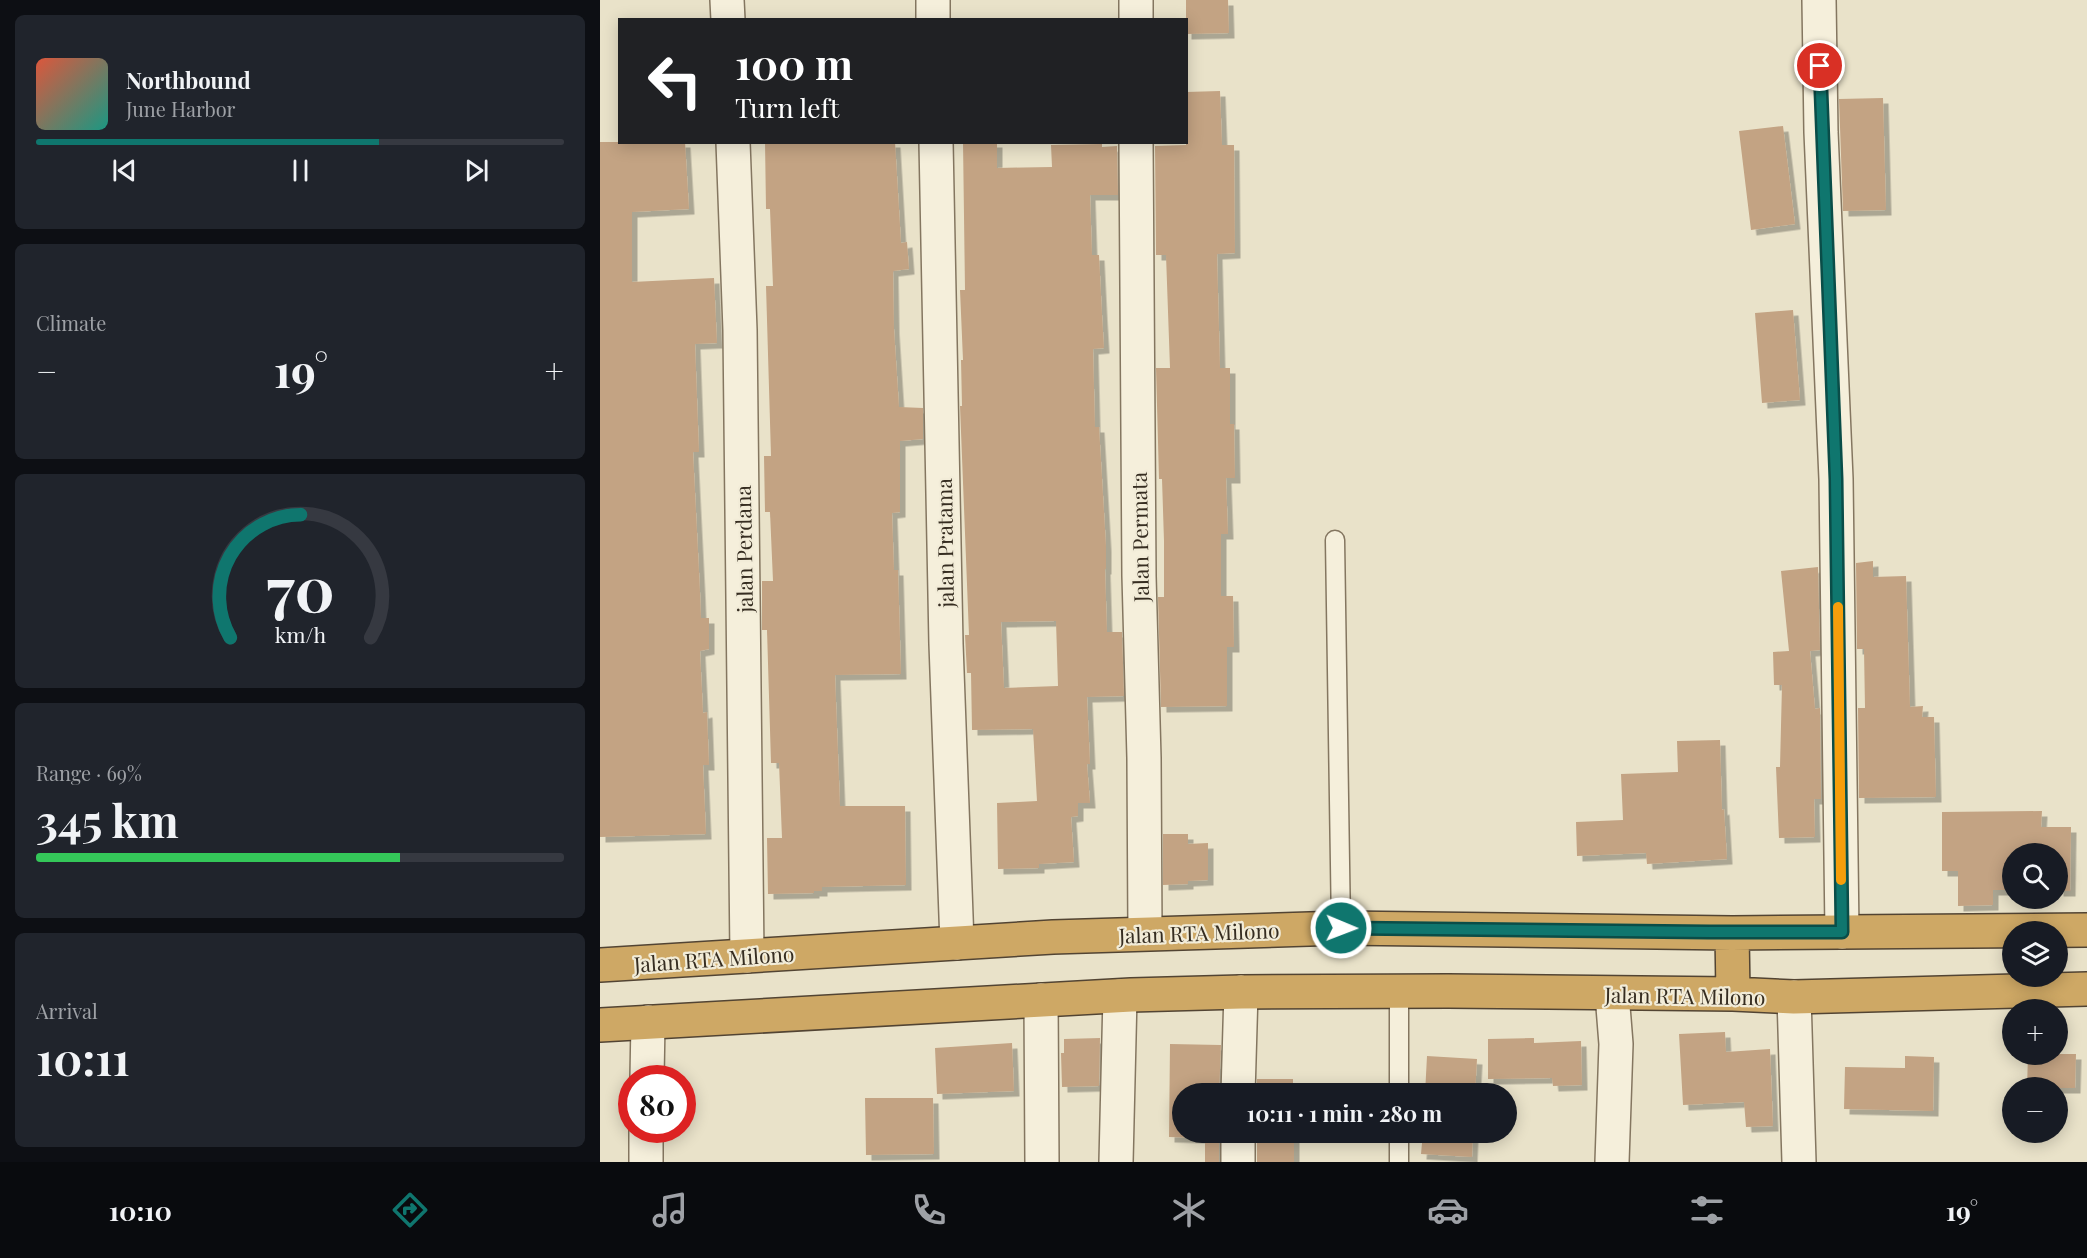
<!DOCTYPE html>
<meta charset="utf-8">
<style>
body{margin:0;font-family:"Playfair Display",serif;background:#20242c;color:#f1f3f6;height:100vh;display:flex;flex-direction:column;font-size:22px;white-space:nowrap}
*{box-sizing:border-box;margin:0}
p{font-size:20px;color:#9ea1a6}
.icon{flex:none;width:33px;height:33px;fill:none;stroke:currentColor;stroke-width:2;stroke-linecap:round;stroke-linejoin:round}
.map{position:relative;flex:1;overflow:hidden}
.panel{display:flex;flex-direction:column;gap:15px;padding:15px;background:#0d0f14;width:600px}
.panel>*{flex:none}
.guide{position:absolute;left:18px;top:18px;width:570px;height:126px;border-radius:0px;box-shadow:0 3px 15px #0003;background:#202124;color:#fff;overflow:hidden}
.tools{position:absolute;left:1402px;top:843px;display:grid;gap:12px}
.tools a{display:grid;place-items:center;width:66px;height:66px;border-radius:50%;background:#171b24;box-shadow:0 3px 15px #0003;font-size:30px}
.speed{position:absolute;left:18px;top:1065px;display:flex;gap:12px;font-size:30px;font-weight:700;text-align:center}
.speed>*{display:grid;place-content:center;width:78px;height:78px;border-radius:50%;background:#171b24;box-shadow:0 3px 15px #0003;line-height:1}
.speed .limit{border:9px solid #d22;background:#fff;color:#111}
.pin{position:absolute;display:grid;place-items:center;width:51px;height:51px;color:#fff;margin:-26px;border:3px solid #fff;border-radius:50%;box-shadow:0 2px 6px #0007}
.me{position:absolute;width:66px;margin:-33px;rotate:91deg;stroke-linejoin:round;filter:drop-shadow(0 0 4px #0008)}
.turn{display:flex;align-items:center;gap:21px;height:126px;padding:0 18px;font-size:27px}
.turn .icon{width:78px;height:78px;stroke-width:2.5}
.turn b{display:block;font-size:42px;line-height:51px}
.big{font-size:45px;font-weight:700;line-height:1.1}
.panel .widget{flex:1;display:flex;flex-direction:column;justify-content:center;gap:9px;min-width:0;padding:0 21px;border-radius:9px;background:#20242c}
.panel .dial{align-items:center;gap:0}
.dial svg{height:156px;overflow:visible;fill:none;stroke:#363941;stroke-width:7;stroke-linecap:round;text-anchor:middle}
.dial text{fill:#f1f3f6;stroke:none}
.song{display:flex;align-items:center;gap:18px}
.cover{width:72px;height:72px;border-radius:9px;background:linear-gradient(135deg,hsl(10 70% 55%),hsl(170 70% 35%))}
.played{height:6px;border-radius:3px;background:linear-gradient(90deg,#0f766e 65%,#363941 65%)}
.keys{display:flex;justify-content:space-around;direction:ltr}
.heat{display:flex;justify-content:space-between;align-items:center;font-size:33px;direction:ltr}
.charge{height:9px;border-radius:4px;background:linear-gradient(90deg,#34c759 69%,#363941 0)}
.trip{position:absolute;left:572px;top:1083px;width:345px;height:60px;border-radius:30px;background:#171b24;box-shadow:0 3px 15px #0003;font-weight:700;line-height:60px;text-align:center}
.tabs{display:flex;height:96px;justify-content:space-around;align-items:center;background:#090b0e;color:#9ea1a6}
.tabs .icon{width:42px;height:42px}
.tabs .selected{color:#0f766e}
.tabs b{font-size:27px;color:#f1f3f6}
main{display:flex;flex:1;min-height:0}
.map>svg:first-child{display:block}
.building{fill:#c3a383;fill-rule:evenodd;filter:url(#shadow)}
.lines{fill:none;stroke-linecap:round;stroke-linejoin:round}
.lane-casing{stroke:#847660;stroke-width:21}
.street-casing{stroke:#847660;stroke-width:36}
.highway-casing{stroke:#524433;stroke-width:36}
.lane{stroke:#f5efdb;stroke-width:18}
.street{stroke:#f5efdb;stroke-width:33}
.highway{stroke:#cea865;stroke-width:33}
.route-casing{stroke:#0a4d48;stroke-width:15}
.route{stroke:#0f766e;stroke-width:10}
.slow{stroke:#f59e0b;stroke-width:10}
.labels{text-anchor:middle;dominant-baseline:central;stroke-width:4.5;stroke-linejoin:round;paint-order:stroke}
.street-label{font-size:21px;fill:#362d21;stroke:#f2ecd8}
</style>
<main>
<section class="panel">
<div class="widget">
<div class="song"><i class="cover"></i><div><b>Northbound</b><p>June Harbor</p></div></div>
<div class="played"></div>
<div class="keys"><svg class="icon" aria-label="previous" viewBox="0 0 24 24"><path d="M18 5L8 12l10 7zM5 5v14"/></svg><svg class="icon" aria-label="pause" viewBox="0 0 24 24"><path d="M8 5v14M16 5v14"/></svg><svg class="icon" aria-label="next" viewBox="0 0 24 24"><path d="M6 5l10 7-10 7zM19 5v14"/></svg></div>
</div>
<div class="widget"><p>Climate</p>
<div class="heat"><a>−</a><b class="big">19°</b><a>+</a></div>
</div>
<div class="widget dial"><svg viewBox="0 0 100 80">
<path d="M14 69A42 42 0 1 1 86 69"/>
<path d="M14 69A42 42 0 0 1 50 6" stroke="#0f766e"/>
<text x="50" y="56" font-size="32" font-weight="700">70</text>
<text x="50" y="72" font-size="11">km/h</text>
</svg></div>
<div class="widget"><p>Range · 69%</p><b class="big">345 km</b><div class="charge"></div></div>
<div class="widget"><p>Arrival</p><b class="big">10:11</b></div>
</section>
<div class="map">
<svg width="1487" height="1162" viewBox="0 0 1487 1162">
<defs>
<filter id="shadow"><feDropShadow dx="5.5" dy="5.5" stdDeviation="0" flood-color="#0004"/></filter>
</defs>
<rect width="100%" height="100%" fill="#e9e2c9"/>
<path class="building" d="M 586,0 L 628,0 L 629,33 L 586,34 Z
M 620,91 L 622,145 L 634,145 L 635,253 L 617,254 L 620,368 L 630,368 L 630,424 L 634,424 L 635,478 L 626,478 L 628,534 L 621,534 L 621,596 L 633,596 L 634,647 L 627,647 L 627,706 L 561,707 L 558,597 L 564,597 L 564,541 L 562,479 L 559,479 L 556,368 L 570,368 L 566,255 L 556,255 L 555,146 L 586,145 L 586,92 Z
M 1283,98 L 1286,210 L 1243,211 L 1239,99 Z
M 1183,126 L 1195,224 L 1151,230 L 1139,131 Z
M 0,142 L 85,142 L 89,209 L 32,212 L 32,282 L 114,278 L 117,343 L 95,344 L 99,452 L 93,452 L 100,592 L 101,618 L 109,618 L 109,649 L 100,651 L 103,713 L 107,712 L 109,765 L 103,765 L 106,834 L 0,837 Z
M 165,142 L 295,142 L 301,243 L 307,242 L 309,269 L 293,271 L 294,329 L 299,407 L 323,408 L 323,439 L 300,441 L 300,512 L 292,513 L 294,570 L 298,570 L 301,674 L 235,675 L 240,806 L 305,806 L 306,885 L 222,887 L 222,891 L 214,891 L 214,893 L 168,894 L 167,838 L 182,838 L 179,763 L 171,763 L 167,630 L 162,630 L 162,581 L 173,581 L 170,512 L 165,512 L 164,456 L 171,456 L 166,286 L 173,286 L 170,209 L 166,209 Z
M 363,142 L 397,142 L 397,168 L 452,167 L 451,145 L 502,144 L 502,147 L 517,146 L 518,195 L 490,195 L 492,255 L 499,255 L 502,315 L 504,348 L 493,349 L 495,427 L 499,427 L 506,546 L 506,569 L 505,569 L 507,632 L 522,632 L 524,696 L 487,697 L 490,764 L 487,764 L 490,803 L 478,803 L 478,816 L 471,817 L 474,862 L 439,864 L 439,868 L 398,869 L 397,803 L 437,801 L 433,729 L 372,730 L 371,673 L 367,673 L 365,635 L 369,635 L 360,406 L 362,406 L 361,360 L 363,360 L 360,290 L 365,290 ZM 456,621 L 458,686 L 404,688 L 401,622 Z
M 1193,310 L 1200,400 L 1162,403 L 1155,313 Z
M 1273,561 L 1273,577 L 1306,576 L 1310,707 L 1323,706 L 1322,717 L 1334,717 L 1336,797 L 1259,798 L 1258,708 L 1265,708 L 1264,649 L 1257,649 L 1256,563 Z
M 1218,567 L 1220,650 L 1210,651 L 1215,709 L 1220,708 L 1221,799 L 1214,799 L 1215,837 L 1179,838 L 1176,767 L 1180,767 L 1182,685 L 1174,685 L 1173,652 L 1189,651 L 1181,571 Z
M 1120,740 L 1122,810 L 1124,809 L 1127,859 L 1047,864 L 1046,853 L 977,856 L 976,822 L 1023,820 L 1021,774 L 1078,772 L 1077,741 Z
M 1442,811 L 1441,827 L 1471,827 L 1470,891 L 1458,891 L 1458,854 L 1413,854 L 1413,890 L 1393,890 L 1393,905 L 1358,906 L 1358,871 L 1342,871 L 1342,812 Z
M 563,834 L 588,834 L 588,844 L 608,843 L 608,880 L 588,881 L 588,884 L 563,885 Z
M 1125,1032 L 1126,1052 L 1170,1049 L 1173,1126 L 1146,1127 L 1144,1102 L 1083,1105 L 1079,1034 Z
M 500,1038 L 499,1086 L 462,1087 L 461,1053 L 464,1053 L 464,1039 Z
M 934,1038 L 934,1043 L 981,1041 L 982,1085 L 953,1086 L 952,1078 L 888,1079 L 888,1039 Z
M 412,1043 L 414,1091 L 337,1094 L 335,1048 Z
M 570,1044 L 621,1045 L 619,1094 L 582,1094 L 582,1132 L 619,1132 L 619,1162 L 605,1162 L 605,1138 L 569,1137 Z
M 1428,1054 L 1476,1054 L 1475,1088 L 1427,1088 Z
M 827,1056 L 877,1059 L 875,1094 L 825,1094 Z
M 1305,1056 L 1334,1057 L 1333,1111 L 1244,1109 L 1245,1067 L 1305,1068 Z
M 657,1079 L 693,1079 L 693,1094 L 657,1094 Z
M 265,1098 L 333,1098 L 334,1154 L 266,1155 Z
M 657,1132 L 694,1132 L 694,1162 L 657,1162 Z
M 823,1132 L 873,1132 L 872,1157 L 821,1154 Z"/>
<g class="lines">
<defs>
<path id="lane" d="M 735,540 L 741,928
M 799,991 L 799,1094
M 799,1132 L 799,1162"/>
<path id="street" d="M 127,0 L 128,20
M 333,0 L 333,20
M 536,0 L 536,20
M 1219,0 L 1221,132 L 1236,479 L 1242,932
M 133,142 L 140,330 L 147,956
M 336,142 L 346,644 L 357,943
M 536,142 L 539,576 L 544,758 L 545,932
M 1194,997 L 1199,1162
M 441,1000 L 442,1162
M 47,1078 L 48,1022
M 638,1094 L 641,992
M 46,1162 L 46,1130
M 516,1162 L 520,996
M 638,1162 L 638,1132
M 1012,1162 L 1016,1044 L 1012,994"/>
<path id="highway" d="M 1132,933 L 1133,994
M 0,965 L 453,937 L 741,928 L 1132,933 L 1487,930
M 0,1025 L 531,995 L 641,992 L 848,991 L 1133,994 L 1194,997 L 1487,989"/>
</defs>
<use href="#lane" class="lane-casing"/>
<use href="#street" class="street-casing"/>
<use href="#highway" class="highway-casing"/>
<use href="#lane" class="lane"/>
<use href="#street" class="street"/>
<use href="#highway" class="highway"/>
</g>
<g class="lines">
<defs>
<path id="route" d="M 741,928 L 1109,932 L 1242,932 L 1236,479 L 1220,66"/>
</defs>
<use href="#route" class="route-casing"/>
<use href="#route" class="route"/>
<path class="slow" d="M 1238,607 L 1241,880"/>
</g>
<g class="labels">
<g class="street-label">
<text transform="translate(539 537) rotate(-91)">Jalan Permata</text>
<text transform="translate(344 543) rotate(-91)">jalan Pratama</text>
<text transform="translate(143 549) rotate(-91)">jalan Perdana</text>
<text transform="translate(599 932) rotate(-2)">Jalan RTA Milono</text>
<text transform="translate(114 958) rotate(-4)">Jalan RTA Milono</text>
<text transform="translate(1085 995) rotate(1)">Jalan RTA Milono</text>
</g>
</g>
</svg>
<div class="tools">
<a><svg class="icon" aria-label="search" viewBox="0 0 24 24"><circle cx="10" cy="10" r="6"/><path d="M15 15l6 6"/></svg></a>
<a><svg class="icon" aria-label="layers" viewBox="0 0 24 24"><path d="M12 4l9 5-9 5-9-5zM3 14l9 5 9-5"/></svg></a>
<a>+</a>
<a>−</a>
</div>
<div class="speed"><div class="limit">80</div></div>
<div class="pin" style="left:1220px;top:66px;background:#d93025"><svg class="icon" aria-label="arrive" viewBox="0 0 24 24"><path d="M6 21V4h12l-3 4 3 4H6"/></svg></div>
<svg class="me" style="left:741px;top:928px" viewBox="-20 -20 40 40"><circle r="17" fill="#0f766e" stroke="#fff" stroke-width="3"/><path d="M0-11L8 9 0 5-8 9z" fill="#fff"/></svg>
<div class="trip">10:11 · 1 min · 280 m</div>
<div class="guide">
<div class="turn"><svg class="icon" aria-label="left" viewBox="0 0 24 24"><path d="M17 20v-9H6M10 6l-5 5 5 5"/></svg><div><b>100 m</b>Turn left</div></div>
</div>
</div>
</main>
<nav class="tabs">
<b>10:10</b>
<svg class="icon selected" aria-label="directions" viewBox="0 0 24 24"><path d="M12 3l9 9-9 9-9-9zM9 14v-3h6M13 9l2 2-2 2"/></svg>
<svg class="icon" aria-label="music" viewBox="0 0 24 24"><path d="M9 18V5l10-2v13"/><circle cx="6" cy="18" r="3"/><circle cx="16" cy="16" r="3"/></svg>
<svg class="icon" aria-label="phone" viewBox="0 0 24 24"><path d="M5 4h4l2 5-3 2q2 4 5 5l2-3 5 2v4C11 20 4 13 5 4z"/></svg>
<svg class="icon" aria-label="climate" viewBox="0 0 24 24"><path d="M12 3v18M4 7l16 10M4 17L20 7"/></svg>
<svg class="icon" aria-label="car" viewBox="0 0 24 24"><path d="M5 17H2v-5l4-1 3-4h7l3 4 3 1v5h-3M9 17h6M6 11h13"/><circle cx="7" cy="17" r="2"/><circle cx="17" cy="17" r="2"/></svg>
<svg class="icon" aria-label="filters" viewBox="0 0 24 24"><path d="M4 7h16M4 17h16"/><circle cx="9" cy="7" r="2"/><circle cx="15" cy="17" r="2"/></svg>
<b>19°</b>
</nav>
